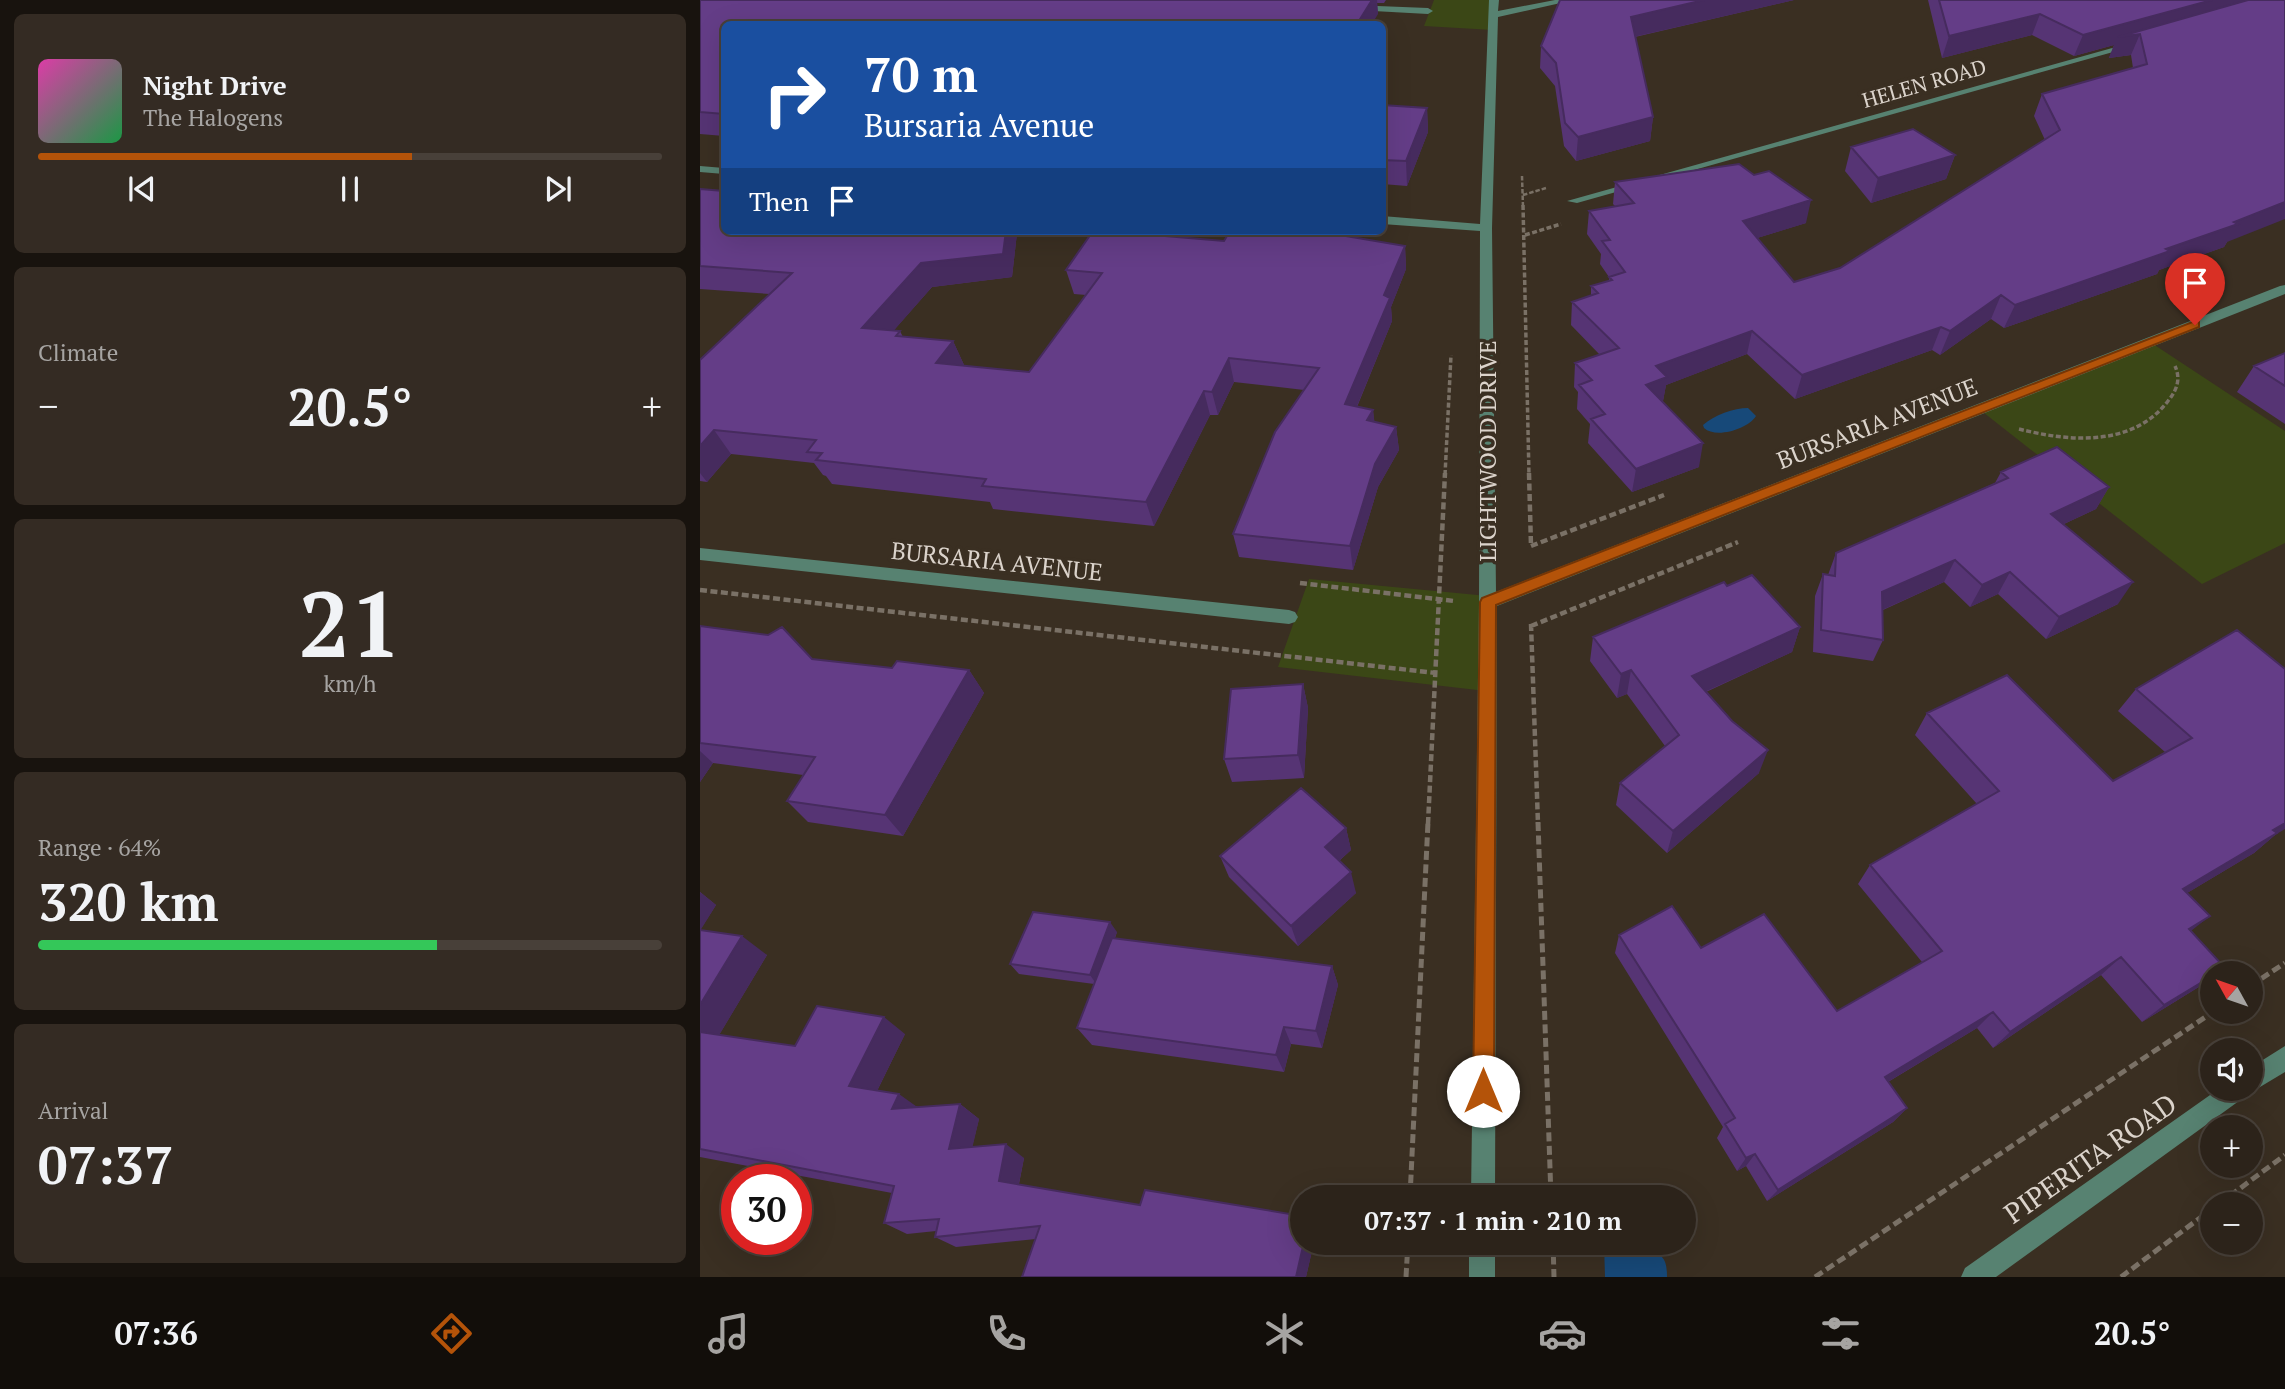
<!DOCTYPE html>
<meta charset="utf-8">
<style>
body{margin:0;font-family:"PT Serif",serif;background:#342b23;color:#f1f3f6;height:100vh;display:flex;flex-direction:column;font-size:26px;white-space:nowrap}
*{box-sizing:border-box;margin:0}
p{font-size:23px;color:#a6a4a2}
.icon{flex:none;width:38px;height:38px;fill:none;stroke:currentColor;stroke-width:2;stroke-linecap:round;stroke-linejoin:round}
.map{position:relative;flex:1;overflow:hidden}
.sheet{display:flex;flex-direction:column;gap:14px;padding:14px;background:#18130e;width:700px}
.sheet>*{flex:none}
.banner{position:absolute;left:21px;top:21px;width:665px;height:214px;border-radius:10px;box-shadow:0 7px 28px #0002,0 0 0 2px #484039;background:#1a4fa0;color:#fff;overflow:hidden}
.needle{width:46px;rotate:310deg}
.fabs{position:absolute;left:1500px;top:961px;display:grid;gap:14px}
.fabs a{display:grid;place-items:center;width:63px;height:63px;border-radius:50%;background:#2c231a;box-shadow:0 7px 28px #0002,0 0 0 2px #484039;font-size:35px}
.speed{position:absolute;left:21px;top:1164px;display:flex;gap:14px;font-size:35px;font-weight:700;text-align:center}
.speed>*{display:grid;place-content:center;width:91px;height:91px;border-radius:50%;background:#2c231a;box-shadow:0 7px 28px #0002,0 0 0 2px #484039;line-height:1}
.speed .limit{border:10px solid #d22;background:#fff;color:#111}
.pin{position:absolute;display:grid;place-items:center;width:60px;height:60px;color:#fff;margin:-72px -30px;border-radius:50% 50% 50% 0;rotate:-45deg;box-shadow:0 0 7px #0007}
.pin .icon{rotate:45deg}
.me{position:absolute;width:77px;margin:-38px;rotate:0deg;stroke-linejoin:round;filter:drop-shadow(0 0 5px #0008)}
.turn{display:flex;align-items:center;gap:24px;height:147px;padding:0 28px;font-size:32px}
.turn .icon{width:91px;height:91px;stroke-width:2.5}
.turn b{display:block;font-size:49px;line-height:60px}
.then{display:flex;align-items:center;height:66px;padding:0 28px;background:#0003;gap:14px;font-size:26px}
.big{font-size:52px;font-weight:700;line-height:1.1}
.sheet .tile{flex:1;display:flex;flex-direction:column;justify-content:center;gap:10px;min-width:0;padding:0 24px;border-radius:10px;background:#342b23}
.sheet .dial{align-items:center;gap:0}
.dial b{font-size:91px;line-height:1}
.song{display:flex;align-items:center;gap:21px}
.cover{width:84px;height:84px;border-radius:10px;background:linear-gradient(135deg,hsl(320 70% 55%),hsl(140 70% 35%))}
.played{height:7px;border-radius:4px;background:linear-gradient(90deg,#b45309 60%,#484039 60%)}
.keys{display:flex;justify-content:space-around;direction:ltr}
.heat{display:flex;justify-content:space-between;align-items:center;font-size:38px;direction:ltr}
.charge{height:10px;border-radius:5px;background:linear-gradient(90deg,#34c759 64%,#484039 0)}
.trip{position:absolute;left:590px;top:1185px;width:406px;height:70px;border-radius:35px;background:#2c231a;box-shadow:0 7px 28px #0002,0 0 0 2px #484039;font-weight:700;line-height:70px;text-align:center}
.dock{display:flex;height:112px;justify-content:space-around;align-items:center;background:#120e0a;color:#a6a4a2}
.dock .icon{width:49px;height:49px}
.dock .selected{color:#b45309}
.dock b{font-size:32px;color:#f1f3f6}
main{display:flex;flex:1;min-height:0}
.map>svg:first-child{display:block}
.green{fill:#3b4716}
.water{fill:#174979}
.lines{fill:none;stroke-linecap:round;stroke-linejoin:round}
.path-far3{stroke:#7a7166;stroke-width:2.5;stroke-dasharray:4.5 2;stroke-linecap:butt}
.path-far2{stroke:#7a7166;stroke-width:3.5;stroke-dasharray:5 2.5;stroke-linecap:butt}
.path-far1{stroke:#7a7166;stroke-width:4.5;stroke-dasharray:7 3.5;stroke-linecap:butt}
.path{stroke:#7a7166;stroke-width:5;stroke-dasharray:9 4.5;stroke-linecap:butt}
.minor{fill:#578271;fill-rule:evenodd}
.wall{fill:#563474}
.shaded-wall{fill:#462b5e}
.building{fill:#643d87;stroke:#462b5e;stroke-width:2}
.route{fill:#b45309;stroke:#753606;stroke-width:2}
.labels{text-anchor:middle;dominant-baseline:central;stroke-width:7;stroke-linejoin:round;paint-order:stroke}
.far-street-label{font-size:21px;fill:#dbd3cb;stroke:#3a2f22}
.street-label{font-size:24px;fill:#dbd3cb;stroke:#3a2f22}
.near-street-label{font-size:28px;fill:#dbd3cb;stroke:#3a2f22}
</style>
<main>
<section class="sheet">
<div class="tile">
<div class="song"><i class="cover"></i><div><b>Night Drive</b><p>The Halogens</p></div></div>
<div class="played"></div>
<div class="keys"><svg class="icon" aria-label="previous" viewBox="0 0 24 24"><path d="M18 5L8 12l10 7zM5 5v14"/></svg><svg class="icon" aria-label="pause" viewBox="0 0 24 24"><path d="M8 5v14M16 5v14"/></svg><svg class="icon" aria-label="next" viewBox="0 0 24 24"><path d="M6 5l10 7-10 7zM19 5v14"/></svg></div>
</div>
<div class="tile"><p>Climate</p>
<div class="heat"><a>−</a><b class="big">20.5°</b><a>+</a></div>
</div>
<div class="tile dial"><b>21</b><p>km/h</p></div>
<div class="tile"><p>Range · 64%</p><b class="big">320 km</b><div class="charge"></div></div>
<div class="tile"><p>Arrival</p><b class="big">07:37</b></div>
</section>
<div class="map">
<svg width="1585" height="1277" viewBox="0 0 1585 1277">
<rect width="100%" height="100%" fill="#3a2f22"/>
<path class="green" d="M 734,0 L 794,0 L 793,30 L 724,26 Z
M 1450,342 L 1585,431 L 1585,543 L 1502,584 L 1279,409 Z
M 609,579 L 788,596 L 786,691 L 578,667 Z"/>
<path class="water" d="M 1048,408 L 1056,416 C 1048,429 1016,439 1004,428 L 1003,425 C 1014,415 1034,408 1048,408 Z
M 904,1243 L 949,1243 L 948,1250 C 964,1255 967,1260 967,1277 L 905,1277 Z"/>
<g class="lines">
<path class="path-far3" d="M 822,176 L 823,207
M 823,195 L 846,188"/>
<path class="path-far2" d="M 823,205 L 829,475
M 825,235 L 861,224
M 1319,429 C 1370,442 1433,447 1468,401 C 1477,390 1481,379 1475,366
M 745,475 L 751,355"/>
<path class="path-far1" d="M 829,473 L 831,546
M 831,546 L 964,495
M 600,583 L 754,601
M 0,590 L 736,673
M 831,624 L 838,824
M 831,626 L 1038,542
M 728,824 L 745,473"/>
<path class="path" d="M 838,822 L 851,1197
M 1550,986 L 1585,963
M 710,1197 L 728,822
M 1519,1204 L 1585,1155
M 853,1242 L 854,1277
M 706,1277 L 708,1242
M 1115,1277 L 1513,1012
M 1421,1277 L 1512,1209"/>
<path class="minor" d="M 789,0 L 799,0 L 798,11 L 855,0 L 874,0 L 798,17 L 792,228 L 796,592 L 1580,286 L 1585,285 L 1585,294 L 797,606 L 795,1197 L 771,1197 L 779,602 L 780,231 L 682,224 L 682,216 L 780,224 Z
M 652,5 L 728,8 L 733,11 L 728,14 L 655,10 L 652,9 Z
M 1430,43 L 1438,45 L 877,203 L 867,201 Z
M 0,166 L 24,168 L 24,174 L 0,172 Z
M 0,548 L 589,610 L 595,612 L 598,617 L 595,622 L 589,624 L 0,560 Z
M 1585,1046 L 1585,1072 L 1550,1093 L 1296,1277 L 1261,1277 L 1265,1268 L 1520,1088 L 1550,1088 L 1550,1068 Z
M 769,1242 L 795,1242 L 795,1277 L 769,1277 Z"/>
</g>
<path class="wall" d="M 0,0 L 686,0 L 684,3 L 677,3 L 678,14 L 24,24 L 24,136 L 0,134 Z
M 860,0 L 1094,0 L 935,37 L 953,117 L 950,141 L 876,161 L 864,146 L 855,86 L 840,68 L 841,46 Z
M 1228,0 L 1585,0 L 1527,242 L 1524,247 L 1459,270 L 1457,274 L 1304,328 L 1291,319 L 1240,355 L 1232,350 L 1095,399 L 1047,354 L 966,385 L 963,401 L 962,401 L 999,467 L 932,492 L 888,443 L 890,424 L 877,409 L 878,392 L 874,387 L 875,363 L 900,355 L 871,325 L 872,302 L 891,296 L 891,286 L 909,281 L 909,277 L 900,264 L 901,254 L 887,234 L 889,211 L 915,206 L 913,204 L 915,182 L 1106,223 L 1057,238 L 1094,282 L 1140,268 L 1345,140 L 1334,116 L 1342,94 L 1433,68 L 1431,55 L 1409,58 L 1414,45 L 1374,56 L 1332,35 L 1242,58 Z
M 682,105 L 727,108 L 728,132 L 707,186 L 682,184 Z
M 1151,147 L 1255,155 L 1246,179 L 1171,203 L 1145,171 Z
M 0,189 L 24,231 L 317,233 L 312,277 L 232,287 L 193,331 L 200,331 L 203,337 L 253,341 L 264,365 L 263,366 L 329,372 L 386,295 L 374,294 L 366,270 L 524,241 L 705,246 L 706,269 L 691,307 L 692,321 L 657,407 L 673,410 L 674,422 L 696,427 L 699,450 L 678,487 L 653,570 L 539,557 L 533,534 L 604,390 L 534,382 L 518,415 L 510,415 L 454,526 L 293,509 L 290,502 L 132,484 L 126,476 L 123,475 L 114,463 L 31,454 L 7,482 L 0,481 L 0,360 L 70,294 L 0,289 Z
M 1585,353 L 1585,424 L 1537,392 L 1554,366 Z
M 1301,472 L 1409,487 L 1396,509 L 1364,524 L 1418,604 L 1346,639 L 1298,594 L 1270,607 L 1244,582 L 1183,610 L 1183,640 L 1173,661 L 1113,652 L 1115,596 L 1123,574 L 1128,575 L 1136,553 L 1295,483 Z
M 1027,586 L 1100,627 L 1092,652 L 1006,692 L 1059,773 L 967,853 L 916,805 L 920,783 L 965,746 L 927,694 L 917,698 L 890,661 L 893,637 Z
M 0,626 L 112,659 L 192,668 L 269,670 L 284,693 L 203,836 L 108,822 L 87,801 L 103,775 L 13,763 L 0,782 Z
M 1537,630 L 1575,835 L 1554,853 L 1487,893 L 1491,931 L 1525,968 L 1518,973 L 1512,973 L 1512,977 L 1502,985 L 1442,1022 L 1401,975 L 1293,1048 L 1277,1028 L 1188,1082 L 1207,1108 L 1193,1122 L 1067,1201 L 1046,1166 L 1037,1171 L 1017,1138 L 1023,1127 L 915,953 L 919,935 L 1001,948 L 1137,1011 L 1222,962 L 1158,884 L 1170,865 L 1277,804 L 1215,735 L 1227,713 L 1413,781 L 1465,752 L 1418,711 L 1436,689 Z
M 603,684 L 608,708 L 604,778 L 532,782 L 524,759 Z
M 646,828 L 651,850 L 639,861 L 656,893 L 598,946 L 529,877 L 520,856 Z
M 0,892 L 16,905 L 0,930 L 67,955 L 19,1035 L 95,1046 L 205,1034 L 177,1091 L 218,1107 L 260,1104 L 279,1119 L 272,1147 L 324,1158 L 319,1184 L 602,1242 L 614,1242 L 606,1277 L 336,1239 L 256,1247 L 235,1237 L 236,1231 L 207,1234 L 184,1223 L 192,1193 L 0,1157 Z
M 417,932 L 415,938 L 632,966 L 638,985 L 622,1048 L 591,1044 L 584,1072 L 392,1045 L 377,1028 L 394,984 L 319,974 L 310,964 Z"/>
<path class="shaded-wall" d="M 672,0 L 677,0 L 678,14 L 672,24 L 657,24 Z
M 1004,0 L 1094,0 L 929,38 L 931,17 Z
M 1512,0 L 1575,0 L 1440,34 L 1431,55 L 1409,58 L 1414,45 L 1374,56 L 1383,35 Z
M 1340,14 L 1332,35 L 1242,58 L 1249,36 Z
M 727,108 L 728,132 L 707,186 L 706,161 Z
M 953,117 L 950,141 L 876,161 L 878,137 Z
M 1255,155 L 1246,179 L 1171,203 L 1178,178 Z
M 1111,200 L 1106,223 L 1038,244 L 1043,221 Z
M 1585,202 L 1585,219 L 1527,242 L 1524,247 L 1459,270 L 1457,274 L 1304,328 L 1315,305 L 1466,249 Z
M 306,231 L 316,231 L 317,233 L 312,277 L 232,287 L 175,352 L 162,328 L 221,263 Z
M 705,246 L 706,269 L 691,307 L 692,321 L 648,428 L 645,404 L 684,295 Z
M 1301,295 L 1291,319 L 1240,355 L 1250,331 Z
M 1241,327 L 1232,350 L 1095,399 L 1102,375 Z
M 1052,331 L 1047,354 L 966,385 L 963,401 L 942,409 L 946,385 L 956,366 Z
M 253,341 L 264,365 L 247,387 L 236,363 Z
M 529,358 L 534,382 L 518,415 L 512,392 Z
M 504,391 L 510,415 L 454,526 L 446,502 Z
M 673,410 L 676,434 L 667,420 Z
M 696,427 L 699,450 L 678,487 L 653,570 L 650,546 L 675,464 Z
M 14,430 L 31,454 L 7,482 L 0,473 L 0,446 Z
M 1003,443 L 999,467 L 932,492 L 936,469 Z
M 1409,487 L 1396,509 L 1338,536 L 1351,514 Z
M 1255,560 L 1244,582 L 1173,614 L 1182,592 Z
M 1310,572 L 1298,594 L 1270,607 L 1282,585 Z
M 1433,582 L 1418,604 L 1346,639 L 1359,617 Z
M 1100,627 L 1092,652 L 987,700 L 992,676 Z
M 269,670 L 284,693 L 203,836 L 185,815 Z
M 931,670 L 927,694 L 917,698 L 921,674 Z
M 603,684 L 608,708 L 604,778 L 598,755 Z
M 1068,750 L 1059,773 L 967,853 L 973,831 Z
M 0,751 L 13,763 L 0,782 Z
M 1585,823 L 1585,829 L 1575,835 L 1554,853 L 1462,908 L 1483,889 Z
M 646,828 L 651,850 L 630,869 L 625,847 Z
M 651,872 L 656,893 L 598,946 L 591,926 Z
M 0,892 L 16,905 L 0,931 Z
M 1510,916 L 1487,934 L 1489,929 Z
M 410,922 L 417,932 L 397,985 L 390,975 Z
M 42,936 L 67,955 L 12,1047 L 0,1039 L 0,1005 Z
M 1421,957 L 1401,975 L 1293,1048 L 1310,1032 Z
M 632,966 L 638,985 L 622,1048 L 616,1031 Z
M 1512,976 L 1512,977 L 1502,985 L 1442,1022 L 1464,1005 Z
M 1293,1012 L 1277,1028 L 1171,1092 L 1185,1077 Z
M 184,1017 L 205,1034 L 172,1101 L 149,1086 Z
M 584,1027 L 591,1044 L 584,1072 L 576,1055 Z
M 199,1094 L 220,1109 L 192,1109 Z
M 260,1104 L 279,1119 L 269,1162 L 249,1149 Z
M 1207,1108 L 1193,1122 L 1067,1201 L 1078,1190 Z
M 306,1144 L 324,1158 L 317,1193 L 299,1181 Z
M 1055,1154 L 1046,1166 L 1037,1171 L 1046,1158 Z
M 604,1242 L 614,1242 L 606,1277 L 596,1277 Z"/>
<path class="building" d="M 0,0 L 672,0 L 657,24 L 24,24 L 24,114 L 0,112 Z
M 860,0 L 1004,0 L 931,17 L 953,117 L 878,137 L 865,123 L 856,63 L 841,46 Z
M 1239,0 L 1512,0 L 1383,35 L 1340,14 L 1249,36 Z
M 1548,0 L 1585,0 L 1585,202 L 1534,222 L 1538,224 L 1466,249 L 1470,251 L 1315,305 L 1301,295 L 1250,331 L 1241,327 L 1102,375 L 1052,331 L 956,366 L 967,377 L 946,385 L 1003,443 L 936,469 L 891,419 L 905,414 L 879,385 L 892,380 L 875,363 L 919,348 L 872,302 L 898,293 L 891,286 L 912,280 L 909,277 L 925,272 L 902,241 L 910,240 L 889,211 L 934,203 L 915,182 L 1039,164 L 1054,175 L 1069,171 L 1111,200 L 1043,221 L 1094,282 L 1140,268 L 1360,130 L 1342,94 L 1447,64 L 1440,34 L 1418,37 Z
M 682,105 L 727,108 L 706,161 L 682,160 Z
M 1213,129 L 1255,155 L 1178,178 L 1151,147 Z
M 0,189 L 24,191 L 24,231 L 306,231 L 303,254 L 221,263 L 162,328 L 200,331 L 196,336 L 253,341 L 236,363 L 329,372 L 402,273 L 366,270 L 393,231 L 405,231 L 524,241 L 530,231 L 607,231 L 628,233 L 705,246 L 684,295 L 690,298 L 645,404 L 673,410 L 667,420 L 696,427 L 675,464 L 650,546 L 533,534 L 575,432 L 619,368 L 529,358 L 512,392 L 504,391 L 446,502 L 282,486 L 286,479 L 116,460 L 122,453 L 107,452 L 116,440 L 14,430 L 0,446 L 0,360 L 92,273 L 0,266 Z
M 1585,353 L 1585,386 L 1554,366 Z
M 1357,447 L 1409,487 L 1351,514 L 1433,582 L 1359,617 L 1310,572 L 1282,585 L 1255,560 L 1182,592 L 1183,640 L 1121,630 L 1123,574 L 1135,576 L 1136,553 L 1308,478 L 1301,472 Z
M 1052,575 L 1100,627 L 992,676 L 1032,721 L 1068,750 L 973,831 L 920,783 L 979,735 L 931,670 L 921,674 L 893,637 L 1024,582 L 1027,586 Z
M 0,626 L 68,635 L 82,627 L 112,659 L 192,668 L 197,661 L 269,670 L 185,815 L 87,801 L 115,757 L 0,743 Z
M 1537,630 L 1585,669 L 1585,823 L 1573,830 L 1577,833 L 1483,889 L 1510,916 L 1489,929 L 1525,968 L 1517,973 L 1512,973 L 1512,976 L 1464,1005 L 1421,957 L 1310,1032 L 1293,1012 L 1185,1077 L 1207,1108 L 1078,1190 L 1055,1154 L 1046,1158 L 1025,1124 L 1035,1118 L 919,935 L 972,906 L 1001,948 L 1064,914 L 1137,1011 L 1242,951 L 1170,865 L 1299,791 L 1227,713 L 1307,675 L 1413,781 L 1492,738 L 1436,689 Z
M 603,684 L 598,755 L 524,759 L 531,689 Z
M 601,788 L 646,828 L 625,847 L 651,872 L 591,926 L 520,856 Z
M 333,912 L 410,922 L 390,975 L 310,964 Z
M 0,930 L 42,936 L 0,1005 Z
M 412,938 L 632,966 L 616,1031 L 584,1027 L 576,1055 L 377,1028 Z
M 117,1006 L 184,1017 L 149,1086 L 199,1094 L 192,1109 L 260,1104 L 249,1149 L 306,1144 L 299,1181 L 440,1205 L 445,1190 L 602,1216 L 602,1242 L 604,1242 L 596,1277 L 322,1277 L 340,1226 L 235,1237 L 239,1219 L 184,1223 L 194,1186 L 0,1149 L 0,1032 L 95,1046 Z"/>
<path class="route" d="M 1495,321 L 1499,322 L 1499,327 L 796,605 L 794,1091 L 791,1098 L 783,1101 L 776,1098 L 773,1091 L 780,602 L 782,598 Z"/>
<g class="labels">
<g class="far-street-label">
<text transform="translate(1224 83) rotate(-16)">HELEN ROAD</text>
</g>
<g class="street-label">
<text transform="translate(1177 423) rotate(-21)">BURSARIA AVENUE</text>
<text transform="translate(787 451) rotate(-90)">LIGHTWOOD DRIVE</text>
<text transform="translate(297 561) rotate(6)">BURSARIA AVENUE</text>
</g>
<g class="near-street-label">
<text transform="translate(1390 1158) rotate(-35)">PIPERITA ROAD</text>
</g>
</g>
</svg>
<div class="fabs">
<a><svg class="needle" viewBox="-14 -14 28 28"><path d="M0-13l5 13h-10z" fill="#e53935"/><path d="M0 13l5-13h-10z" fill="#a6a4a2"/></svg></a>
<a><svg class="icon" aria-label="sound" viewBox="0 0 24 24"><path d="M4 9h4l5-4v14l-5-4H4zM17 9q2 3 0 6"/></svg></a>
<a>+</a>
<a>−</a>
</div>
<div class="speed"><div class="limit">30</div></div>
<div class="pin" style="left:1495px;top:325px;background:#d93025"><svg class="icon" aria-label="arrive" viewBox="0 0 24 24"><path d="M6 21V4h12l-3 4 3 4H6"/></svg></div>
<svg class="me" style="left:783px;top:1091px" viewBox="-20 -20 40 40"><circle r="19" fill="#fff"/><path d="M0-13L10 11 0 6-10 11z" fill="#b45309"/></svg>
<div class="trip">07:37 · 1 min · 210 m</div>
<div class="banner">
<div class="turn"><svg class="icon" aria-label="right" viewBox="0 0 24 24"><path d="M7 20v-9h11M14 6l5 5-5 5"/></svg><div><b>70 m</b>Bursaria Avenue</div></div>
<div class="then">Then<svg class="icon" aria-label="arrive" viewBox="0 0 24 24"><path d="M6 21V4h12l-3 4 3 4H6"/></svg></div>
</div>
</div>
</main>
<nav class="dock">
<b>07:36</b>
<svg class="icon selected" aria-label="directions" viewBox="0 0 24 24"><path d="M12 3l9 9-9 9-9-9zM9 14v-3h6M13 9l2 2-2 2"/></svg>
<svg class="icon" aria-label="music" viewBox="0 0 24 24"><path d="M9 18V5l10-2v13"/><circle cx="6" cy="18" r="3"/><circle cx="16" cy="16" r="3"/></svg>
<svg class="icon" aria-label="phone" viewBox="0 0 24 24"><path d="M5 4h4l2 5-3 2q2 4 5 5l2-3 5 2v4C11 20 4 13 5 4z"/></svg>
<svg class="icon" aria-label="climate" viewBox="0 0 24 24"><path d="M12 3v18M4 7l16 10M4 17L20 7"/></svg>
<svg class="icon" aria-label="car" viewBox="0 0 24 24"><path d="M5 17H2v-5l4-1 3-4h7l3 4 3 1v5h-3M9 17h6M6 11h13"/><circle cx="7" cy="17" r="2"/><circle cx="17" cy="17" r="2"/></svg>
<svg class="icon" aria-label="filters" viewBox="0 0 24 24"><path d="M4 7h16M4 17h16"/><circle cx="9" cy="7" r="2"/><circle cx="15" cy="17" r="2"/></svg>
<b>20.5°</b>
</nav>
